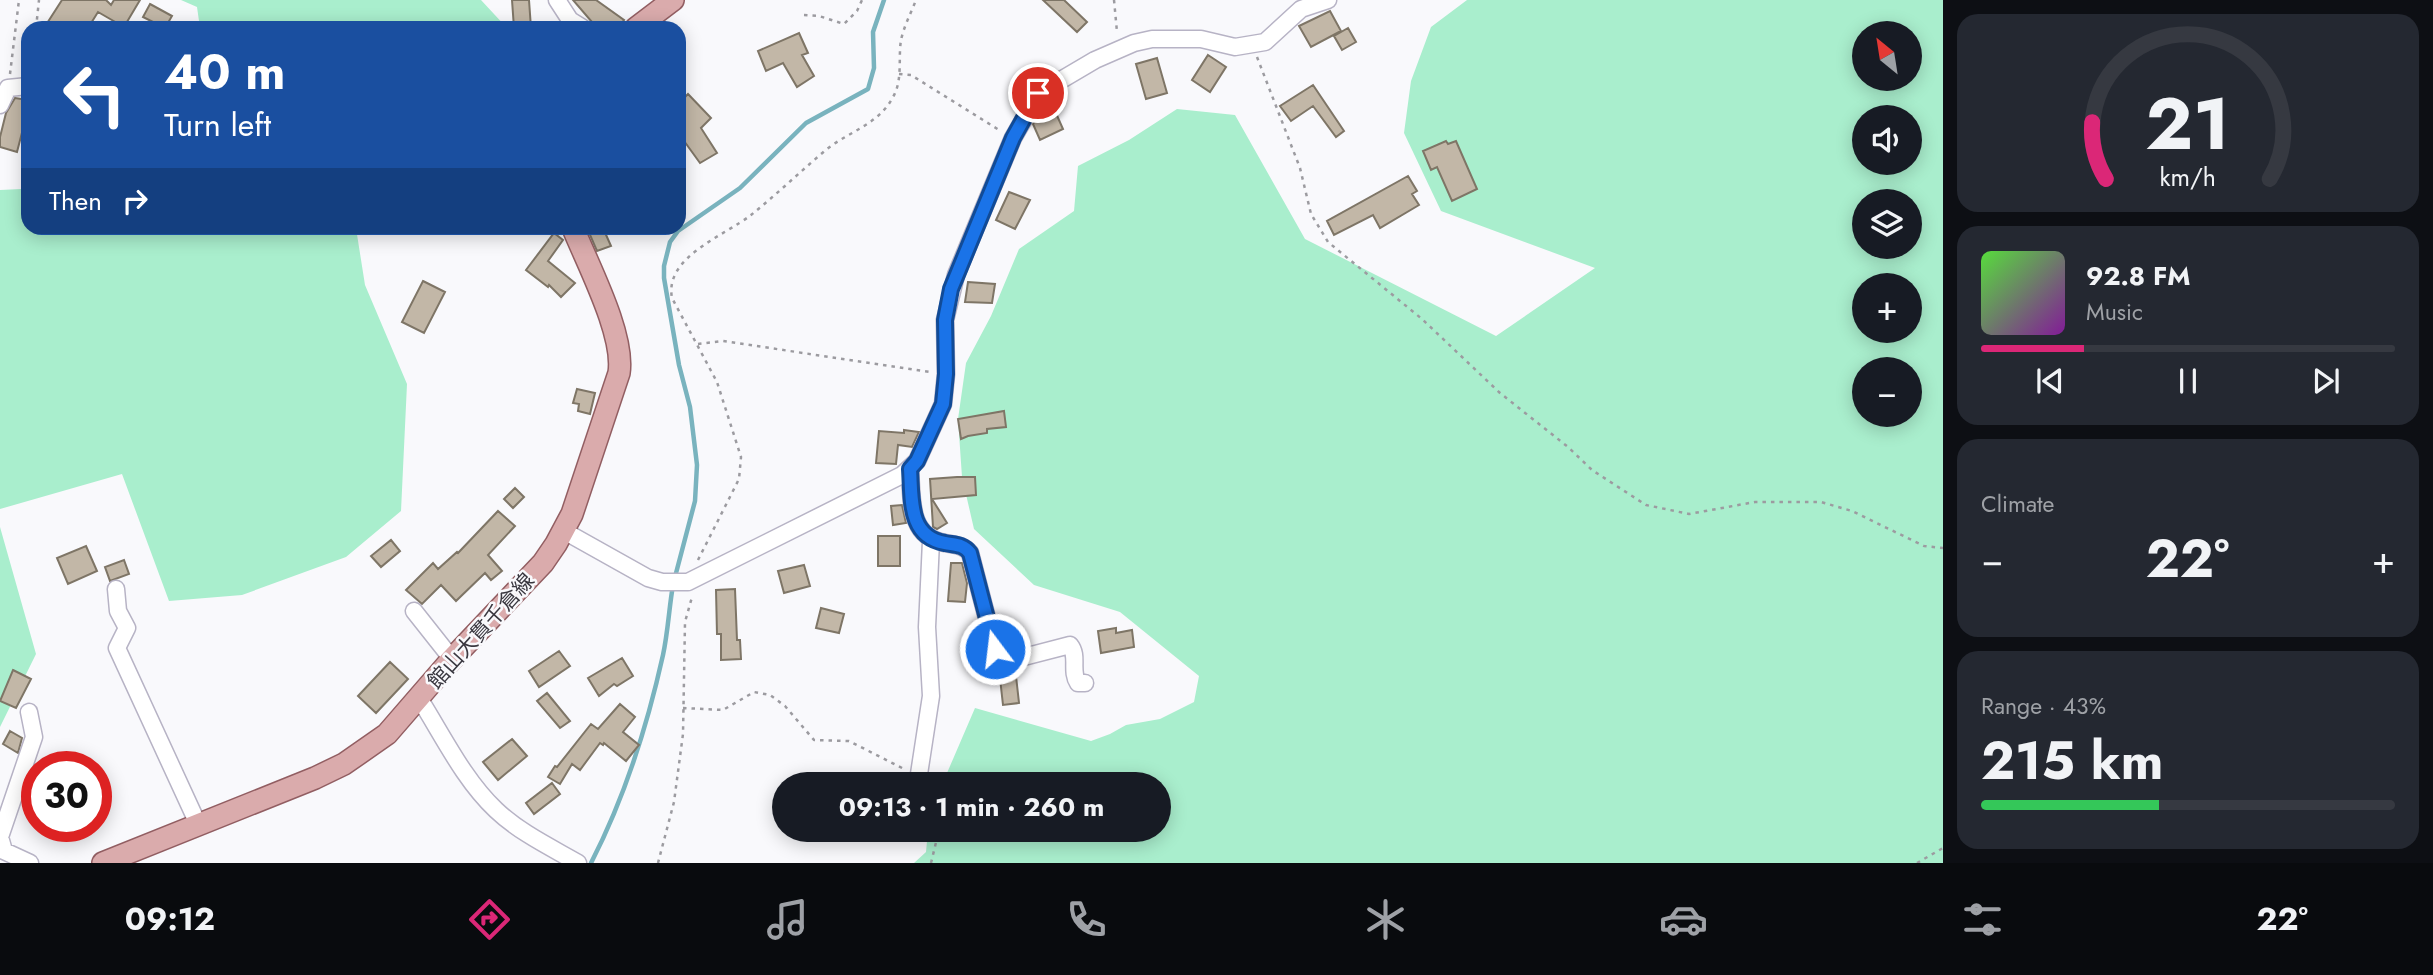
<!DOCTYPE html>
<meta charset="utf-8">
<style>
body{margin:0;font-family:Jost,"Noto Sans JP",sans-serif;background:#242831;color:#f1f3f6;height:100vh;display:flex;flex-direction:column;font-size:26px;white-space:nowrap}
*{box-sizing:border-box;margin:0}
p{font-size:23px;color:#9ea1a6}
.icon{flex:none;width:38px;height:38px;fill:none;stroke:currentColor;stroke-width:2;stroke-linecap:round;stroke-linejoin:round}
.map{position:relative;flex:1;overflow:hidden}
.details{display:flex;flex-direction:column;gap:14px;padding:14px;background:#0d0f14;width:490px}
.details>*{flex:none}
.banner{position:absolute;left:21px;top:21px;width:665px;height:214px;border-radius:21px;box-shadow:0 4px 18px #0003;background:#1a4fa0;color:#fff;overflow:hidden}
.needle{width:46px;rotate:330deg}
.buttons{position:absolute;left:1852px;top:21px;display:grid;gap:14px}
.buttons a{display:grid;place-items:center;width:70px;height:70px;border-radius:50%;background:#171b24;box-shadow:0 4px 18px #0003;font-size:35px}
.speed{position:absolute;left:21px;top:751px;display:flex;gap:14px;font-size:35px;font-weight:700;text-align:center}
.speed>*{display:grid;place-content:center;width:91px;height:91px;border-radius:50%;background:#171b24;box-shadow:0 4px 18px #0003;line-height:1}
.speed .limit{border:10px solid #d22;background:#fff;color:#111}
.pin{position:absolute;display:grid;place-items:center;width:60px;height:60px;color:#fff;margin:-30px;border:4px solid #fff;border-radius:50%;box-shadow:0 2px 7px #0007}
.me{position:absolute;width:77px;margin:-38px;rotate:345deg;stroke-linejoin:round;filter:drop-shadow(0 0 5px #0008)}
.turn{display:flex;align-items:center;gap:24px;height:147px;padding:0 28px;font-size:32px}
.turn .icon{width:91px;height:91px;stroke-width:2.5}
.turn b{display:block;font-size:49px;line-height:60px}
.then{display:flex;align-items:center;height:66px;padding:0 28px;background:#0003;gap:14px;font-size:26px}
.big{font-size:52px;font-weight:700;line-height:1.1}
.details .tile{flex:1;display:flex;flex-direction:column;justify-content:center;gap:10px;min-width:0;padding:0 24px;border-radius:21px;background:#242831}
.details .dial{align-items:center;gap:0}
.dial svg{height:182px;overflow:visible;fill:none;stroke:#363941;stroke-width:7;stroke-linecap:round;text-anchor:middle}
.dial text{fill:#f1f3f6;stroke:none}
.song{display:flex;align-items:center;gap:21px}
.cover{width:84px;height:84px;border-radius:10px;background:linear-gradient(135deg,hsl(110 70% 55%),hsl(290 70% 35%))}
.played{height:7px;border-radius:4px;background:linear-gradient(90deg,#db2777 25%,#363941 25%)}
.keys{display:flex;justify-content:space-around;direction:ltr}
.heat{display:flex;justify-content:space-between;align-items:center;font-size:38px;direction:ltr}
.charge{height:10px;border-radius:5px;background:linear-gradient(90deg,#34c759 43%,#363941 0)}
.trip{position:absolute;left:772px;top:772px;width:399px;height:70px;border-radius:35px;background:#171b24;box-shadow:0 4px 18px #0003;font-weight:700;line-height:70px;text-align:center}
.dock{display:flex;height:112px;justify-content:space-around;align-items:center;background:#090b0e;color:#9ea1a6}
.dock .icon{width:49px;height:49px}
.dock .current{color:#db2777}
.dock b{font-size:32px;color:#f1f3f6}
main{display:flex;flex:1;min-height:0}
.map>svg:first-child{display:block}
.green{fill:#a9eecd;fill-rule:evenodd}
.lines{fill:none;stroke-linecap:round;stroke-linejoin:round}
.stream{stroke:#79b3be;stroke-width:4.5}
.building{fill:#c2b7a7;stroke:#7e7566;stroke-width:2}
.minor-casing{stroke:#b7b3c5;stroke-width:19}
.major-casing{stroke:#925e62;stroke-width:24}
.path{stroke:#9c9ba0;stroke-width:2.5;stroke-dasharray:3.5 5;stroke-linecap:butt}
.minor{stroke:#fff;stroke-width:16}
.major{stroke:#daabac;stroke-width:21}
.route-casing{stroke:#114b97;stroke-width:18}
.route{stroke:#1a73e8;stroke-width:12}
.labels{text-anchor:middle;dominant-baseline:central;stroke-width:5;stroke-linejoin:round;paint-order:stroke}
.street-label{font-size:21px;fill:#3a3840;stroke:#f9f9fc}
</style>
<main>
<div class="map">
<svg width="1943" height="863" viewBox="0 0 1943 863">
<rect width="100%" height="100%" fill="#f9f9fc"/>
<path class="green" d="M 181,0 L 481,0 L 507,28 L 200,28 L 197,7 Z
M 1467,0 L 1943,0 L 1943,863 L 914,863 L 926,852 L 928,830 L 1158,830 L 1158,784 L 929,784 L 947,773 L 975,708 L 1091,741 L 1110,734 L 1126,725 L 1160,719 L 1194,702 L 1199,676 L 1120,612 L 1034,585 L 974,529 L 962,477 L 958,419 L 966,363 L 991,316 L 1019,249 L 1074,211 L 1078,166 L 1129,140 L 1177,109 L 1235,115 L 1305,239 L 1496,336 L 1595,268 L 1441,211 L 1404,133 L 1411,81 L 1431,27 ZM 1864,33 L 1909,33 L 1909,79 L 1864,79 ZM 1864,117 L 1909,117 L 1909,163 L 1864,163 ZM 1864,201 L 1909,201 L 1909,247 L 1864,247 ZM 1864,285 L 1909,285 L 1909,331 L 1864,331 ZM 1864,369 L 1909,369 L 1909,415 L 1864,415 Z
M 28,185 L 28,228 L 356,228 L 365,285 L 407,384 L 401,511 L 346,557 L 242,595 L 169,601 L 122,474 L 0,509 L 0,190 L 21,189 Z
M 0,527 L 36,654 L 0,727 Z"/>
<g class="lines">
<path class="stream" d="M 675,577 L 695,501 L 697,465 L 690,407 L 679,365 L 664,278 L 664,266 L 670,242 L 678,231 L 740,188 L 806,123 L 868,89 L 874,68 L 873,32 L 884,0
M 591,863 C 625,797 647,727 663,655 C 668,632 669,608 673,585"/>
</g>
<path class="building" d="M 62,0 L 106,0 L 111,5 L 114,0 L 140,0 L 124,27 L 98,12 L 88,28 L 44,28 Z
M 512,0 L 529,0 L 531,28 L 514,28 Z
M 573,0 L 596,0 L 624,20 L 618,28 L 594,28 L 592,22 Z
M 1043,0 L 1064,0 L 1087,22 L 1077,32 Z
M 150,4 L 172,16 L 165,28 L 143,17 Z
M 1330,11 L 1341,31 L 1311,47 L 1299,26 Z
M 1348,28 L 1356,42 L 1342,50 L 1334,36 Z
M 799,33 L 808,53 L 802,55 L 814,76 L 797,87 L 783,63 L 766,71 L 758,51 Z
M 1208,55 L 1226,67 L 1210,92 L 1192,80 Z
M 1157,58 L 1167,93 L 1146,99 L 1136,64 Z
M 1313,85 L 1344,131 L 1336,137 L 1313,106 L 1291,121 L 1280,106 Z
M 688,94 L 711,118 L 701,128 L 717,153 L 700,163 L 679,134 L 679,103 Z
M 15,98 L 28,100 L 28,117 L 26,117 L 17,152 L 0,147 L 0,137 L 6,113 Z
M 1055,111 L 1063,129 L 1040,140 L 1033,124 L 1036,119 Z
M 1446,141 L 1448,144 L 1456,141 L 1477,189 L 1452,201 L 1437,167 L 1431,170 L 1423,151 Z
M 1408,176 L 1417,191 L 1412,194 L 1419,205 L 1380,228 L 1373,215 L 1334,235 L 1327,221 Z
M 1009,192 L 1030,200 L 1015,229 L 996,220 Z
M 587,228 L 603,228 L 611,246 L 597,251 Z
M 554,233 L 563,240 L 548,261 L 575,283 L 561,297 L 549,285 L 548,287 L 526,270 Z
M 423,281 L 445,292 L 424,333 L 402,322 Z
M 968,282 L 995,284 L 992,303 L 965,302 Z
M 577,389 L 595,393 L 590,414 L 578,411 L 579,404 L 573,403 Z
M 1004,411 L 1006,427 L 987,429 L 987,433 L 968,436 L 961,439 L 958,419 Z
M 904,430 L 919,432 L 912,447 L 898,445 L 896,464 L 876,463 L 879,431 L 904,433 Z
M 957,477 L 975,477 L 976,495 L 932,499 L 947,523 L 937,529 L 933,527 L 930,479 Z
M 515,488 L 524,497 L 513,508 L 504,499 Z
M 902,505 L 906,523 L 893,525 L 891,506 Z
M 498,511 L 515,526 L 488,555 L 502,571 L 491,580 L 485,573 L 456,601 L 441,585 L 422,604 L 406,590 L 433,563 L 438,569 L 457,552 L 458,553 Z
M 878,536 L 900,536 L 900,566 L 878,566 Z
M 391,540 L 400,551 L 381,567 L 371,556 Z
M 86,546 L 97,571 L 68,584 L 57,558 Z
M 124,560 L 129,574 L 110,581 L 105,567 Z
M 951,563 L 962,563 L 967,583 L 965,602 L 948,601 Z
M 804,565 L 810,586 L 784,593 L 778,571 Z
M 735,589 L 737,640 L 740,640 L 741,659 L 721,660 L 721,634 L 717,634 L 716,590 Z
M 821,608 L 844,614 L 839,633 L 816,628 Z
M 1116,628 L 1116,633 L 1132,630 L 1134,647 L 1101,653 L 1098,631 Z
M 559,651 L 570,666 L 539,687 L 529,671 Z
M 622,658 L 633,676 L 617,686 L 614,684 L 599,696 L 588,678 Z
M 390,662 L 408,679 L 376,713 L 358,696 Z
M 13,670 L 31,679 L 16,708 L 0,701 Z
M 1016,676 L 1019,703 L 1003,705 L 1000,678 Z
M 547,693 L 570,721 L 560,728 L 537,701 Z
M 620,704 L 635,717 L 623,732 L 639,745 L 626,761 L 604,743 L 603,745 L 600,743 L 580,770 L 572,764 L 560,784 L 548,777 L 555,766 L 557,767 L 591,724 L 598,729 Z
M 10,731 L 22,738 L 18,753 L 3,744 Z
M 512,739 L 527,756 L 498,780 L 483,762 Z
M 552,783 L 560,794 L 534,814 L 526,803 Z"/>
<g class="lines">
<defs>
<path id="minor" d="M 557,0 L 570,20 L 583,28
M 0,105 L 8,88 L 28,86
M 910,469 C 912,499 908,537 945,543 C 955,545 963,545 970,553 L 995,649 C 1000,657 1003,659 1012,660 L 1070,645 C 1079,656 1070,671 1078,683 L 1085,683
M 564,531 L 648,578 L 662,582 L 688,582 L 902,475 L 917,461 L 943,404 L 946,374 L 945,320 L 956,275 L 1013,138 L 1039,93 L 1095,60 L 1134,43 L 1152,39 L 1201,39 L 1235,47 L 1265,42 L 1301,9 L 1328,0
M 116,589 L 118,611 L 127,628 L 117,648 L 198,824
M 414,611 L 452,659
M 419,698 C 443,736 464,780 496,810 C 519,832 550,847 578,863
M 29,712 L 34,737 L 0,837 L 4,851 L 30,863
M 919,774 L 931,696 L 927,627 L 931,541"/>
<path id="major" d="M 636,28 L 673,0
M 103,863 L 315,778 L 344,764 L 387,734 L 452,659 L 543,563 L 556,544 L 572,514 L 619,373 C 625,335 588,265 573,228"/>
</defs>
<use href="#minor" class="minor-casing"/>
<use href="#major" class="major-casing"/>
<path class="path" d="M 1114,0 L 1117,32
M 804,15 L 819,16 L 844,24 L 857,11 L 862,0
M 36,28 L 39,0
M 1257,57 L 1300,168 L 1311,214 L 1328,242 L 1422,319 L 1500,393 L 1568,447 L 1592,470 L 1646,505 L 1689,514 L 1755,502 L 1821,502 L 1852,511 L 1924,546 L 1943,548
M 10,74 L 19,0
M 899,74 L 911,75 L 999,130
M 698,344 L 723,341 L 930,372
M 698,560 L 739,479 L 741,457 L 717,382 L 672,298 C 664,257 724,236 751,215 C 777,194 801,171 827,149 C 850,131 879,124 893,97 C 903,80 898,58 901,40 C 904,26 911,13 916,0
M 683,708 L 723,710 L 754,692 L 770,695 L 785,706 L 814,740 L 849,741 L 904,769
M 658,863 L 674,802 L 683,734 L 685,622 L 692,597
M 931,863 L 939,830
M 1917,863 L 1943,848"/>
<use href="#minor" class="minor"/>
<use href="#major" class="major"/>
</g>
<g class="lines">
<defs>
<path id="route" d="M 995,649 L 970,553 C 963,544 955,545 945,543 C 908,537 912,499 910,469 L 917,461 L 943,404 L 946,374 L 945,320 L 951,289 L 1013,138 L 1038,93"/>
</defs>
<use href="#route" class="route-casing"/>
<use href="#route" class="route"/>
</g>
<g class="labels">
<g class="street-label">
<text transform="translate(481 631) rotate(-48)">館山大貫千倉線</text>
</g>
</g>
</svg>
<div class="buttons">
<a><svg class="needle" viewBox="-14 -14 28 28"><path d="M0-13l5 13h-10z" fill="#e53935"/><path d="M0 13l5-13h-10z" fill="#9ea1a6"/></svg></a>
<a><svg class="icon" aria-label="sound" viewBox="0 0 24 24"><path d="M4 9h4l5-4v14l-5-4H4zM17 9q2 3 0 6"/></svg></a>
<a><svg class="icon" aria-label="layers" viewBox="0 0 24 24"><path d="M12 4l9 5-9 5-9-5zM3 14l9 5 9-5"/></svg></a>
<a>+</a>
<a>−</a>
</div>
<div class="speed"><div class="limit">30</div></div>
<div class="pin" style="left:1038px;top:93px;background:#d93025"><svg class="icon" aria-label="arrive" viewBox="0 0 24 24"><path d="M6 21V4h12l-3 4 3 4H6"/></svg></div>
<svg class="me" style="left:995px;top:649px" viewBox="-20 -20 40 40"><circle r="17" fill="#1a73e8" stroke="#fff" stroke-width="3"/><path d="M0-11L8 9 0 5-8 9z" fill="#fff"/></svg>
<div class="trip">09:13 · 1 min · 260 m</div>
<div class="banner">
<div class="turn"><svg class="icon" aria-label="left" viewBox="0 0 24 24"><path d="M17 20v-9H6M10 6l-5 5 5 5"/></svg><div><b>40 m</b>Turn left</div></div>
<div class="then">Then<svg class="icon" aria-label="right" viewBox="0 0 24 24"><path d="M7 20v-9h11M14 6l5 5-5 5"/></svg></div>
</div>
</div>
<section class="details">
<div class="tile dial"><svg viewBox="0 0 100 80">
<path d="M14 69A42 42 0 1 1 86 69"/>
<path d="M14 69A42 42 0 0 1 8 44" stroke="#db2777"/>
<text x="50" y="56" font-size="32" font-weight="700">21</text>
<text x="50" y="72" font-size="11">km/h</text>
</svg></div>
<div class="tile">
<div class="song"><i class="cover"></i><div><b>92.8 FM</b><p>Music</p></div></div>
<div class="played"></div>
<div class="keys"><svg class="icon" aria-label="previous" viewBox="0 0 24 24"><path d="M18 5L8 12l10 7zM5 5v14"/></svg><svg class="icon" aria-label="pause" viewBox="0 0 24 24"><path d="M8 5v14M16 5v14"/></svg><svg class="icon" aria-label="next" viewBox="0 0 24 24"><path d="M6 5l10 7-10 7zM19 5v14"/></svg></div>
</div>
<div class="tile"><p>Climate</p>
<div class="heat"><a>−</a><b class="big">22°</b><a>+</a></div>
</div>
<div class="tile"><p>Range · 43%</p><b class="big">215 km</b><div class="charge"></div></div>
</section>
</main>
<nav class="dock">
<b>09:12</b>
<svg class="icon current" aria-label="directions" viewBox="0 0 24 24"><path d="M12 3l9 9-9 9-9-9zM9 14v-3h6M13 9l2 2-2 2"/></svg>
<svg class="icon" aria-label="music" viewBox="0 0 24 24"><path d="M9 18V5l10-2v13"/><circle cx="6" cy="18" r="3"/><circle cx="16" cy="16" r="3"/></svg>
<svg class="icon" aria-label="phone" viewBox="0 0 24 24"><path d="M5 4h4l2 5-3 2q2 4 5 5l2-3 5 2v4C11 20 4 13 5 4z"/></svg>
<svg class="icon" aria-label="climate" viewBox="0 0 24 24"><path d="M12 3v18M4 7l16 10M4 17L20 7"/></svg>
<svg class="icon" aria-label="car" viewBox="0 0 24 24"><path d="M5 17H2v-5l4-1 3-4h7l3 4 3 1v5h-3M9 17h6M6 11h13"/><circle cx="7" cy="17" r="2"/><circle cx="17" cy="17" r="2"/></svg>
<svg class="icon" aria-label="filters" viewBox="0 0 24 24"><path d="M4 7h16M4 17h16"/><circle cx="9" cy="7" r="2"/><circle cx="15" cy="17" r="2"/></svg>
<b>22°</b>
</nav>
